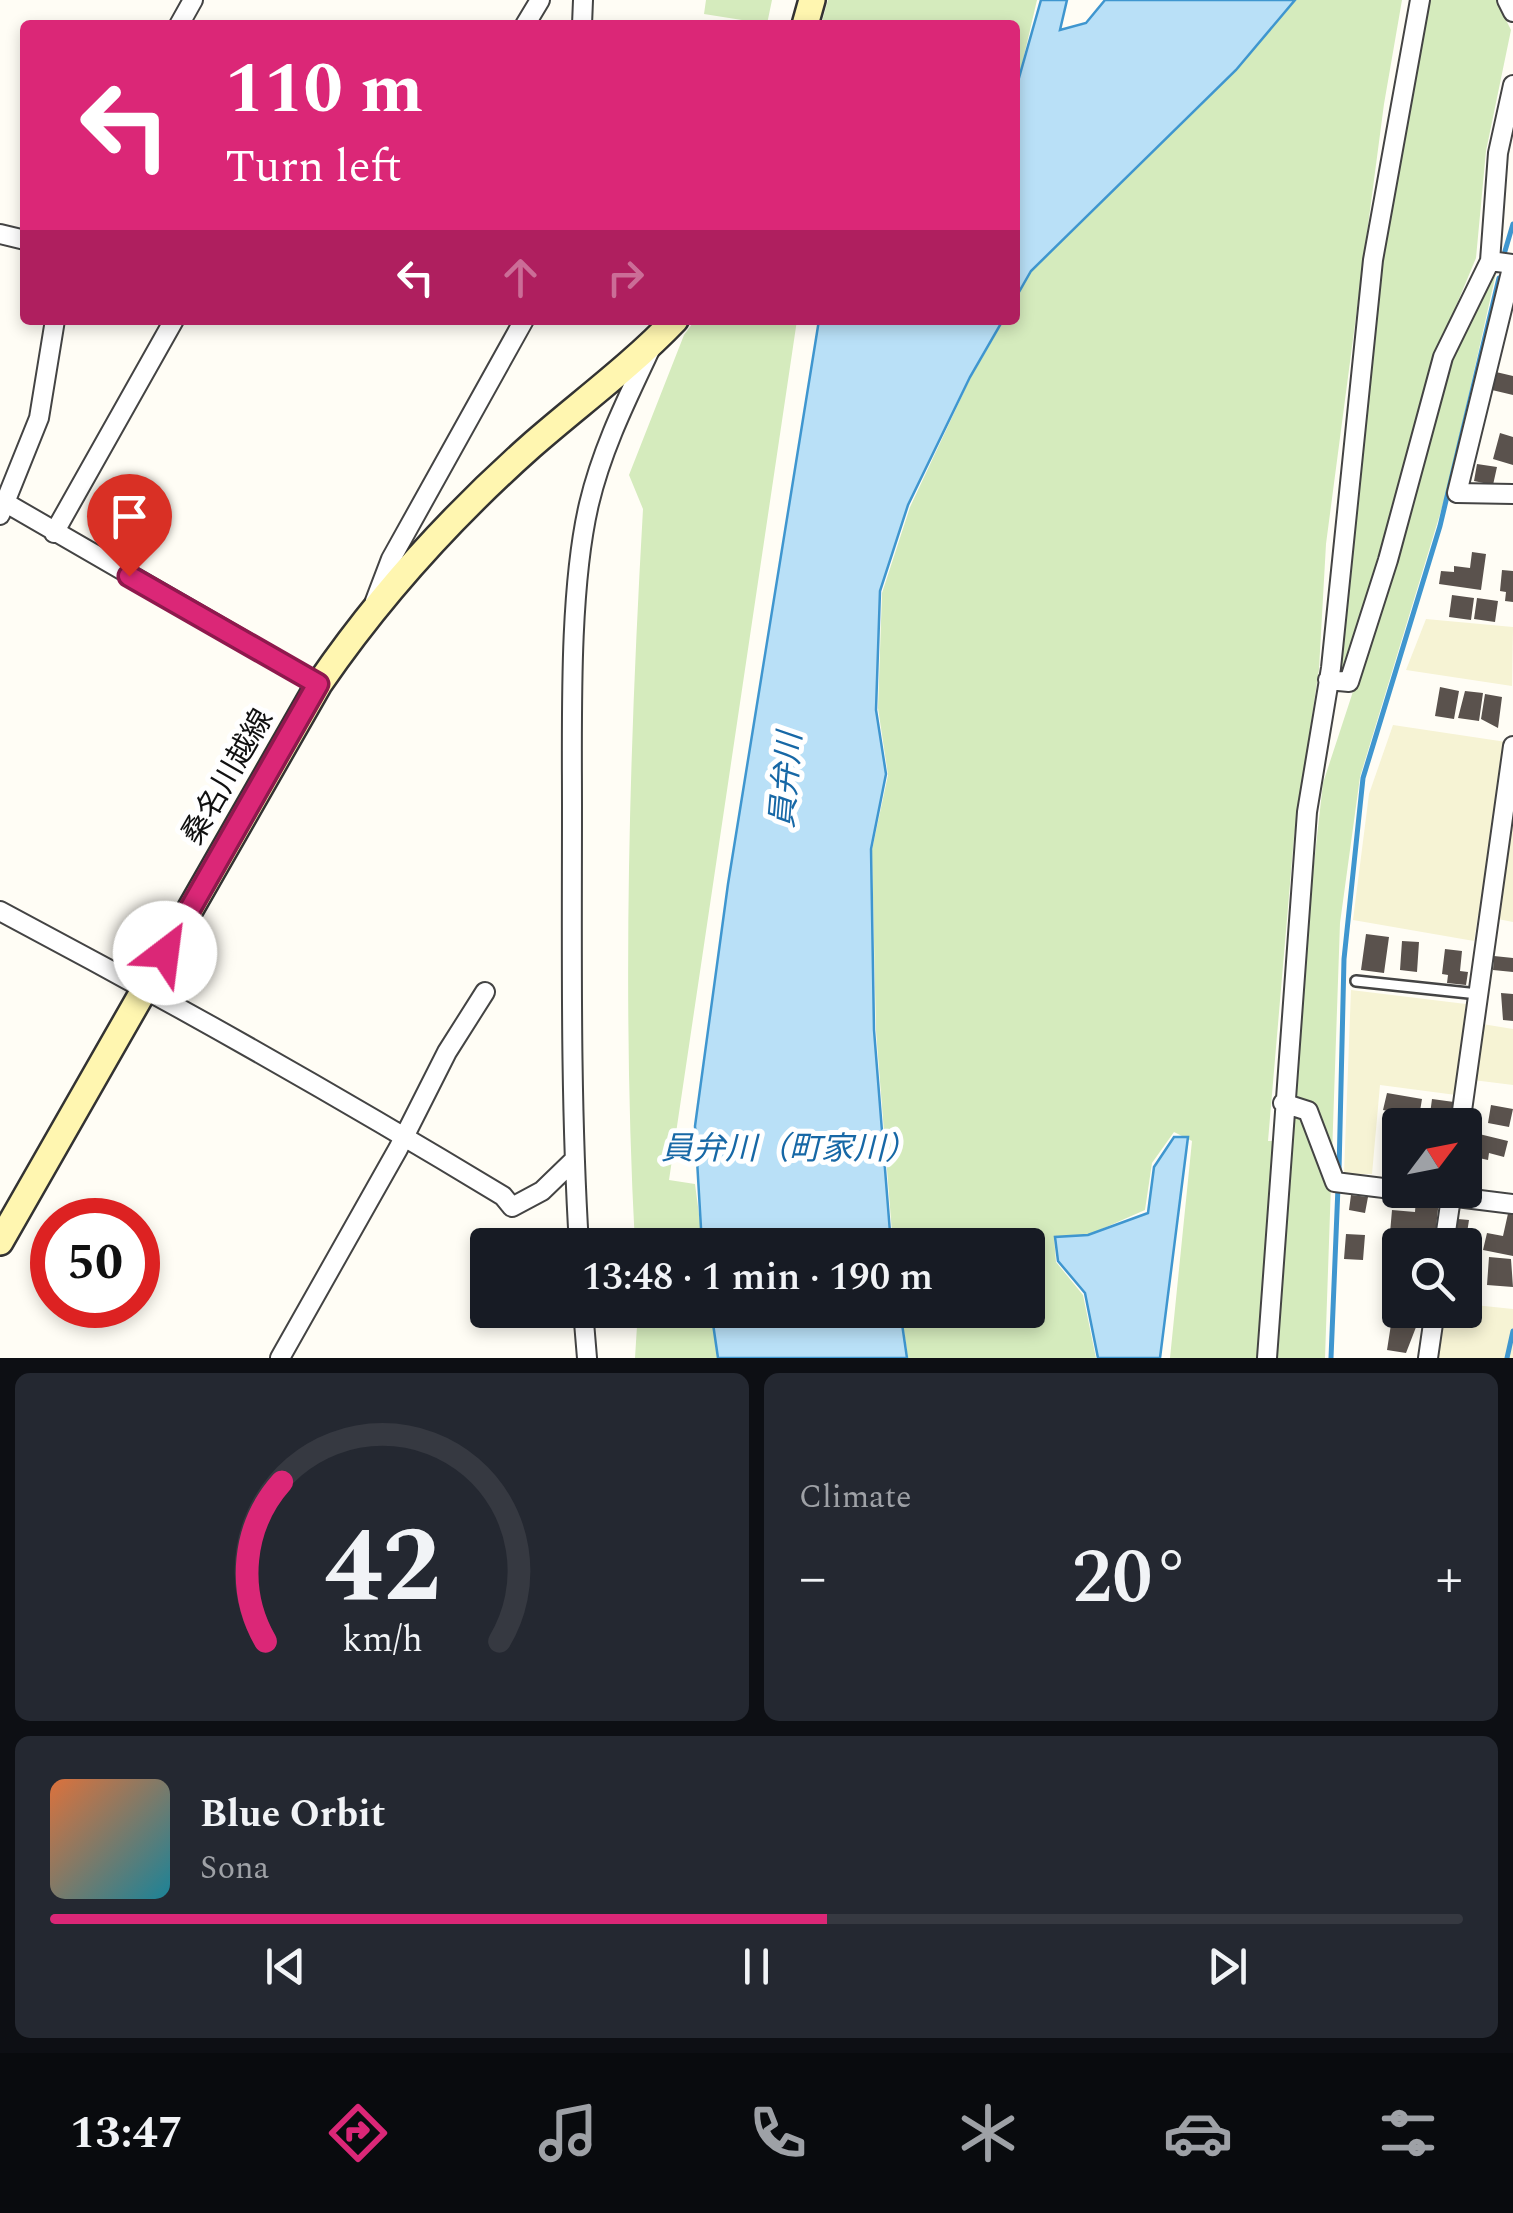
<!DOCTYPE html>
<meta charset="utf-8">
<style>
body{margin:0;font-family:Spectral,"Noto Sans JP",serif;background:#242831;color:#f1f3f6;height:100vh;display:flex;flex-direction:column;font-size:38px;white-space:nowrap}
*{box-sizing:border-box;margin:0}
p{font-size:32px;color:#9ea1a6}
.icon{flex:none;width:55px;height:55px;fill:none;stroke:currentColor;stroke-width:2;stroke-linecap:round;stroke-linejoin:round}
.map{position:relative;height:1358px;overflow:hidden}
.panel{display:flex;flex-direction:column;gap:15px;padding:15px;background:#0d0f14;flex:1}
.panel>*{flex:none}
.top-card{position:absolute;left:20px;top:20px;width:1000px;height:305px;border-radius:10px;box-shadow:0 5px 15px #0003;background:#db2777;color:#fff;overflow:hidden}
.needle{width:65px;rotate:58deg}
.buttons{position:absolute;left:1382px;top:1108px;display:grid;gap:20px}
.buttons a{display:grid;place-items:center;width:100px;height:100px;border-radius:10px;background:#171b24;box-shadow:0 5px 15px #0003;font-size:50px}
.speed{position:absolute;left:30px;top:1198px;display:flex;gap:20px;font-size:50px;font-weight:700;text-align:center}
.speed>*{display:grid;place-content:center;width:130px;height:130px;border-radius:50%;background:#171b24;box-shadow:0 5px 15px #0003;line-height:1}
.speed .limit{border:15px solid #d22;background:#fff;color:#111}
.pin{position:absolute;display:grid;place-items:center;width:85px;height:85px;color:#fff;margin:-102px -42px;border-radius:50% 50% 50% 0;rotate:-45deg;box-shadow:0 0 10px #0007}
.pin .icon{rotate:45deg}
.me{position:absolute;width:110px;margin:-55px;rotate:30deg;stroke-linejoin:round;filter:drop-shadow(0 0 8px #0008)}
.turn{display:flex;align-items:center;gap:35px;height:210px;padding:0 40px;font-size:45px}
.turn .icon{width:130px;height:130px;stroke-width:2.5}
.turn b{display:block;font-size:70px;line-height:85px}
.lanes{display:flex;align-items:center;height:95px;padding:0 40px;background:#0003;justify-content:center;gap:50px;direction:ltr}
.lanes .off{opacity:.35}
.big{font-size:75px;font-weight:600;line-height:1.1}
.panel .card{flex:1;display:flex;flex-direction:column;justify-content:center;gap:15px;min-width:0;padding:0 35px;border-radius:15px;background:#242831}
.panel .dial{align-items:center;gap:0}
.dial svg{height:260px;overflow:visible;fill:none;stroke:#363941;stroke-width:7;stroke-linecap:round;text-anchor:middle}
.dial text{fill:#f1f3f6;stroke:none}
.song{display:flex;align-items:center;gap:30px}
.cover{width:120px;height:120px;border-radius:15px;background:linear-gradient(135deg,hsl(20 70% 55%),hsl(190 70% 35%))}
.played{height:10px;border-radius:5px;background:linear-gradient(90deg,#db2777 55%,#363941 55%)}
.keys{display:flex;justify-content:space-around;direction:ltr}
.heat{display:flex;justify-content:space-between;align-items:center;font-size:55px;direction:ltr}
.panel .tiles{flex:1;display:grid;gap:15px;grid-template-columns:1fr 1fr}
.card:last-child{grid-column:span 2}
.trip{position:absolute;left:470px;top:1228px;width:575px;height:100px;border-radius:10px;background:#171b24;box-shadow:0 5px 15px #0003;font-weight:600;line-height:100px;text-align:center}
.tabs{display:flex;height:160px;justify-content:space-around;align-items:center;background:#090b0e;color:#9ea1a6}
.tabs .icon{width:70px;height:70px}
.tabs .selected{color:#db2777}
.tabs b{font-size:45px;color:#f1f3f6}
.map>svg:first-child{display:block}
.farmland{fill:#f6f3d4}
.green{fill:#d5ebbd}
.water{fill:#b9e0f7;stroke:#3f96cf;stroke-width:2.5}
.lines{fill:none;stroke-linecap:round;stroke-linejoin:round}
.stream{stroke:#3f96cf;stroke-width:5}
.building{fill:#5a524d}
.service-casing{stroke:#444;stroke-width:14}
.minor-casing{stroke:#444;stroke-width:22}
.secondary-casing{stroke:#333;stroke-width:30}
.service{stroke:#fff;stroke-width:9}
.minor{stroke:#fff;stroke-width:18}
.secondary{stroke:#fff6b0;stroke-width:25}
.route-casing{stroke:#8e194d;stroke-width:25}
.route{stroke:#db2777;stroke-width:18}
.labels{text-anchor:middle;dominant-baseline:central;stroke-width:10;stroke-linejoin:round;paint-order:stroke}
.street-label{font-size:30px;fill:#111;stroke:#fff}
.water-label{font-size:32px;font-style:italic;fill:#1768a6;stroke:#fff}
</style>
<div class="map">
<svg width="1513" height="1358" viewBox="0 0 1513 1358">
<rect width="100%" height="100%" fill="#fffdf5"/>
<path class="farmland" d="M 1426,619 L 1513,627 L 1512,686 L 1406,670 Z
M 1393,725 L 1513,743 L 1513,922 L 1478,915 L 1474,941 L 1353,920 L 1369,794 Z
M 1351,990 L 1466,1004 L 1464,1021 L 1513,1029 L 1513,1085 L 1457,1078 L 1456,1095 L 1380,1085 L 1372,1174 L 1344,1174 Z
M 1465,1304 L 1513,1309 L 1513,1358 L 1435,1358 L 1442,1310 L 1465,1310 Z"/>
<path class="green" d="M 706,0 L 772,0 L 767,24 L 704,14 Z
M 828,0 L 1037,0 L 1016,90 L 1015,25 L 821,25 Z
M 1296,0 L 1402,0 L 1384,104 L 1326,544 L 1319,669 L 1294,837 L 1268,1141 L 1283,1141 L 1323,783 L 1363,661 L 1442,383 L 1481,282 L 1497,269 L 1447,491 L 1360,777 L 1340,923 L 1325,1358 L 1170,1358 L 1192,1141 L 1174,1132 L 1152,1163 L 1145,1210 L 1088,1235 L 1054,1237 L 1056,1262 L 1083,1295 L 1096,1358 L 908,1358 L 901,1310 L 1028,1310 L 1028,1245 L 893,1245 L 876,1031 L 872,850 L 888,775 L 878,708 L 882,593 L 910,507 L 971,377 L 1004,320 L 1015,320 L 1015,300 L 1031,272 L 1236,70 Z
M 1426,0 L 1496,0 L 1511,30 L 1486,151 L 1476,258 L 1434,359 L 1392,528 L 1346,676 L 1333,677 L 1380,267 Z
M 695,320 L 797,320 L 669,1180 L 695,1184 L 703,1245 L 635,1245 C 622,1000 629,754 643,509 L 629,475 L 684,335 Z
M 638,1310 L 711,1310 L 717,1358 L 635,1358 Z"/>
<path class="water" d="M 1041,0 L 1067,0 L 1060,30 L 1086,23 L 1105,0 L 1295,0 L 1236,70 L 1031,271 L 1015,299 L 1015,92 Z
M 819,320 L 1003,320 L 970,377 L 908,505 L 880,591 L 876,710 L 886,774 L 871,849 L 874,1030 L 891,1245 L 702,1245 L 695,1126 L 728,884 Z
M 1174,1137 L 1188,1137 L 1160,1358 L 1098,1358 L 1085,1293 L 1058,1261 L 1055,1237 L 1088,1235 L 1148,1213 L 1154,1167 Z
M 711,1310 L 900,1310 L 907,1358 L 718,1358 Z"/>
<g class="lines">
<path class="stream" d="M 1505,251 L 1513,224
M 1339,1171 L 1344,959 L 1363,778 L 1440,526 L 1499,278
M 1331,1358 L 1338,1187
M 1507,1358 L 1513,1331"/>
</g>
<path class="building" d="M 1496,372 L 1513,376 L 1513,395 L 1492,390 Z
M 1500,433 L 1513,437 L 1513,465 L 1493,459 Z
M 1477,464 L 1497,467 L 1493,485 L 1474,481 Z
M 1472,552 L 1486,554 L 1481,590 L 1439,584 L 1441,571 L 1454,572 L 1454,566 L 1470,568 Z
M 1502,570 L 1513,571 L 1513,602 L 1505,601 L 1506,592 L 1500,591 Z
M 1452,595 L 1474,598 L 1471,620 L 1449,617 Z
M 1477,598 L 1498,601 L 1495,622 L 1474,619 Z
M 1440,687 L 1459,691 L 1454,719 L 1435,716 Z
M 1465,691 L 1483,693 L 1479,721 L 1458,718 Z
M 1485,694 L 1502,697 L 1498,728 L 1481,719 Z
M 1366,934 L 1389,937 L 1384,973 L 1361,970 Z
M 1402,941 L 1419,942 L 1417,972 L 1400,970 Z
M 1445,949 L 1462,951 L 1460,971 L 1468,972 L 1466,985 L 1447,983 L 1448,975 L 1442,974 Z
M 1494,956 L 1513,958 L 1513,972 L 1493,970 Z
M 1501,993 L 1513,994 L 1513,1021 L 1503,1020 Z
M 1387,1093 L 1422,1099 L 1419,1117 L 1383,1110 Z
M 1432,1099 L 1454,1102 L 1452,1117 L 1430,1114 Z
M 1491,1105 L 1513,1109 L 1509,1127 L 1488,1123 Z
M 1475,1133 L 1508,1141 L 1504,1157 L 1489,1153 L 1488,1160 L 1470,1156 Z
M 1351,1195 L 1368,1197 L 1365,1213 L 1349,1210 Z
M 1416,1198 L 1439,1200 L 1435,1237 L 1390,1233 L 1392,1210 L 1415,1212 Z
M 1509,1209 L 1513,1210 L 1513,1256 L 1483,1250 L 1487,1233 L 1503,1236 Z
M 1458,1219 L 1469,1220 L 1467,1233 L 1479,1234 L 1477,1251 L 1455,1245 Z
M 1346,1234 L 1365,1235 L 1363,1260 L 1344,1259 Z
M 1388,1240 L 1400,1242 L 1400,1266 L 1386,1264 Z
M 1489,1257 L 1511,1259 L 1513,1287 L 1487,1285 Z
M 1392,1318 L 1418,1322 L 1406,1353 L 1387,1350 Z"/>
<g class="lines">
<defs>
<path id="service" d="M 1356,981 L 1478,994"/>
<path id="minor" d="M 1507,0 L 1513,12
M 179,25 L 193,0
M 525,25 L 540,0
M 582,25 L 583,0
M 0,234 L 25,240
M 1490,261 L 1513,264 L 1457,493 L 1513,494
M 6,503 L 319,684
M 0,515 L 39,418 L 55,320
M 54,533 L 174,320
M 375,601 L 391,559 L 524,320
M 1328,680 L 1349,682 L 1388,560 L 1443,357 L 1490,261 L 1498,153 L 1513,85
M 0,911 C 170,1001 338,1096 503,1196 L 512,1207 L 542,1191 L 573,1161
M 1283,1103 L 1308,1111 L 1335,1182 L 1513,1204
M 1460,1125 L 1513,746
M 579,1245 C 570,1099 572,953 572,806 C 572,718 569,589 589,504 C 602,449 626,401 650,350
M 1444,1245 L 1452,1191
M 583,1310 L 587,1358
M 280,1358 L 398,1149 L 447,1052 L 485,992
M 1267,1358 L 1307,812 L 1331,668 L 1373,260 L 1420,0
M 1428,1358 L 1435,1310"/>
<path id="secondary" d="M 805,25 L 812,0
M 0,1242 L 319,684 C 380,595 450,518 531,446 C 579,404 631,366 675,320"/>
</defs>
<use href="#service" class="service-casing"/>
<use href="#minor" class="minor-casing"/>
<use href="#secondary" class="secondary-casing"/>
<use href="#service" class="service"/>
<use href="#minor" class="minor"/>
<use href="#secondary" class="secondary"/>
</g>
<g class="lines">
<defs>
<path id="route" d="M 129,576 L 318,684 L 165,953"/>
</defs>
<use href="#route" class="route-casing"/>
<use href="#route" class="route"/>
</g>
<g class="labels">
<g class="street-label">
<text transform="translate(228 777) rotate(-60)">桑名川越線</text>
</g>
<g class="water-label">
<text transform="translate(787 780) rotate(-85)">員弁川</text>
<text x="789" y="1149">員弁川（町家川）</text>
</g>
</g>
</svg>
<div class="buttons">
<a><svg class="needle" viewBox="-14 -14 28 28"><path d="M0-13l5 13h-10z" fill="#e53935"/><path d="M0 13l5-13h-10z" fill="#9ea1a6"/></svg></a>
<a><svg class="icon" aria-label="search" viewBox="0 0 24 24"><circle cx="10" cy="10" r="6"/><path d="M15 15l6 6"/></svg></a>
</div>
<div class="speed"><div class="limit">50</div></div>
<div class="pin" style="left:129px;top:576px;background:#d93025"><svg class="icon" aria-label="arrive" viewBox="0 0 24 24"><path d="M6 21V4h12l-3 4 3 4H6"/></svg></div>
<svg class="me" style="left:165px;top:953px" viewBox="-20 -20 40 40"><circle r="19" fill="#fff"/><path d="M0-13L10 11 0 6-10 11z" fill="#db2777"/></svg>
<div class="trip">13:48 · 1 min · 190 m</div>
<div class="top-card">
<div class="turn"><svg class="icon" aria-label="left" viewBox="0 0 24 24"><path d="M17 20v-9H6M10 6l-5 5 5 5"/></svg><div><b>110 m</b>Turn left</div></div>
<div class="lanes"><svg class="icon" aria-label="left" viewBox="0 0 24 24"><path d="M17 20v-9H6M10 6l-5 5 5 5"/></svg><svg class="icon off" aria-label="ahead" viewBox="0 0 24 24"><path d="M12 20V5M6 11l6-6 6 6"/></svg><svg class="icon off" aria-label="right" viewBox="0 0 24 24"><path d="M7 20v-9h11M14 6l5 5-5 5"/></svg></div>
</div>
</div>
<section class="panel">
<div class="tiles">
<div class="card dial"><svg viewBox="0 0 100 80">
<path d="M14 69A42 42 0 1 1 86 69"/>
<path d="M14 69A42 42 0 0 1 19 20" stroke="#db2777"/>
<text x="50" y="56" font-size="32" font-weight="700">42</text>
<text x="50" y="72" font-size="11">km/h</text>
</svg></div>
<div class="card"><p>Climate</p>
<div class="heat"><a>−</a><b class="big">20°</b><a>+</a></div>
</div>
<div class="card">
<div class="song"><i class="cover"></i><div><b>Blue Orbit</b><p>Sona</p></div></div>
<div class="played"></div>
<div class="keys"><svg class="icon" aria-label="previous" viewBox="0 0 24 24"><path d="M18 5L8 12l10 7zM5 5v14"/></svg><svg class="icon" aria-label="pause" viewBox="0 0 24 24"><path d="M8 5v14M16 5v14"/></svg><svg class="icon" aria-label="next" viewBox="0 0 24 24"><path d="M6 5l10 7-10 7zM19 5v14"/></svg></div>
</div>
</div>
</section>
<nav class="tabs">
<b>13:47</b>
<svg class="icon selected" aria-label="directions" viewBox="0 0 24 24"><path d="M12 3l9 9-9 9-9-9zM9 14v-3h6M13 9l2 2-2 2"/></svg>
<svg class="icon" aria-label="music" viewBox="0 0 24 24"><path d="M9 18V5l10-2v13"/><circle cx="6" cy="18" r="3"/><circle cx="16" cy="16" r="3"/></svg>
<svg class="icon" aria-label="phone" viewBox="0 0 24 24"><path d="M5 4h4l2 5-3 2q2 4 5 5l2-3 5 2v4C11 20 4 13 5 4z"/></svg>
<svg class="icon" aria-label="climate" viewBox="0 0 24 24"><path d="M12 3v18M4 7l16 10M4 17L20 7"/></svg>
<svg class="icon" aria-label="car" viewBox="0 0 24 24"><path d="M5 17H2v-5l4-1 3-4h7l3 4 3 1v5h-3M9 17h6M6 11h13"/><circle cx="7" cy="17" r="2"/><circle cx="17" cy="17" r="2"/></svg>
<svg class="icon" aria-label="filters" viewBox="0 0 24 24"><path d="M4 7h16M4 17h16"/><circle cx="9" cy="7" r="2"/><circle cx="15" cy="17" r="2"/></svg>
</nav>
